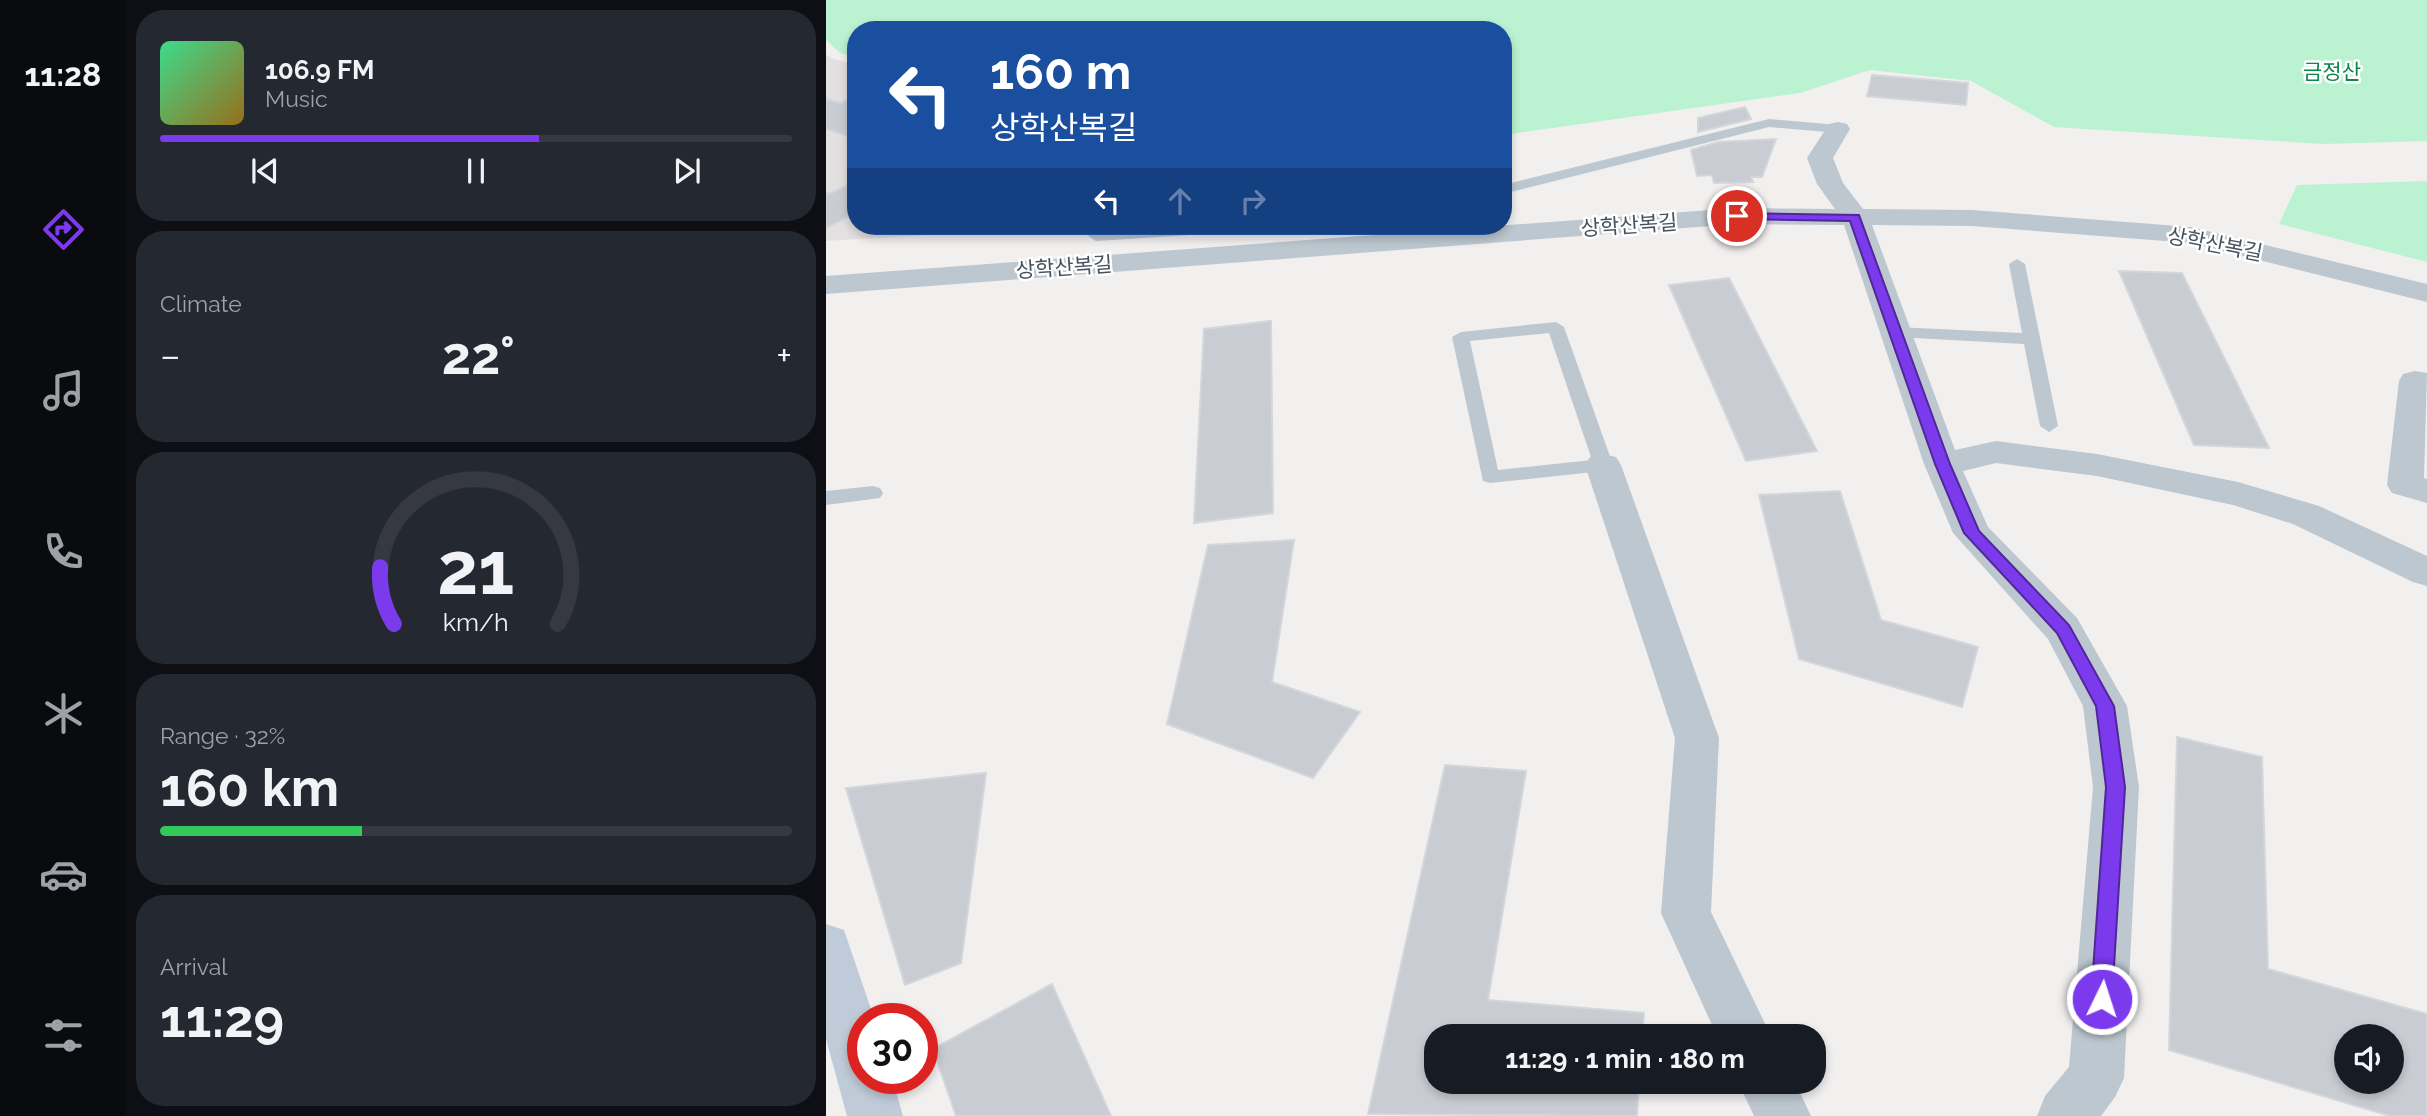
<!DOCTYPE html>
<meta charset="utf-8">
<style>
body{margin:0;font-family:Raleway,"Noto Sans KR",sans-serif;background:#242831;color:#f1f3f6;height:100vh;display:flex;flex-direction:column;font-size:26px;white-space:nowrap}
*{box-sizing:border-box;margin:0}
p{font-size:23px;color:#9ea1a6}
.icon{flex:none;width:38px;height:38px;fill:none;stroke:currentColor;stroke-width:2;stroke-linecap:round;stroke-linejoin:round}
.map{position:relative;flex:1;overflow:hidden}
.details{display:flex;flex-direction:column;gap:10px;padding:10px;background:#0d0f14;width:700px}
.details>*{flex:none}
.top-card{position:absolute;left:21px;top:21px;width:665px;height:214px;border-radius:28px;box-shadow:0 4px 10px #0003;background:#1a4fa0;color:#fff;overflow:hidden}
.fabs{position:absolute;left:1508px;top:1024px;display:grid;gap:14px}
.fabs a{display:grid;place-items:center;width:70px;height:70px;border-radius:50%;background:#171b24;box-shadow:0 4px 10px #0003;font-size:35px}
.speed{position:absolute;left:21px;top:1003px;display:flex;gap:14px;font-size:35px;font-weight:700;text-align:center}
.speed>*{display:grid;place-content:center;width:91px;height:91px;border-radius:50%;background:#171b24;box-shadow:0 4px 10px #0003;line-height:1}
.speed .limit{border:10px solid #d22;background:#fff;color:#111}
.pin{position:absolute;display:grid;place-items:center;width:60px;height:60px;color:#fff;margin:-30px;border:4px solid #fff;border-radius:50%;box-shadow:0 2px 7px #0007}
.me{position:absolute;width:77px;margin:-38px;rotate:4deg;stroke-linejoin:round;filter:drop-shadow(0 0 5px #0008)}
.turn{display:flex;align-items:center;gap:24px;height:147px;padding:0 28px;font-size:32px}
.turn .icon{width:91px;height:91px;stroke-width:2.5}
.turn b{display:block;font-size:49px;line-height:60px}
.lanes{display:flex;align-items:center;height:66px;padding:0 28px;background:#0003;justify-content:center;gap:35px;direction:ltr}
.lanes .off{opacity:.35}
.big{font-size:52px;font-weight:700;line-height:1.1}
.details .tile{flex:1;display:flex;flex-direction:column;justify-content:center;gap:10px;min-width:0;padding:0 24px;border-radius:28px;background:#242831}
.details .dial{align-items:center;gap:0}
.dial svg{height:182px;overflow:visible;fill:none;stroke:#363941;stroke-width:7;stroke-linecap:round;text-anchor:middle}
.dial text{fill:#f1f3f6;stroke:none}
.song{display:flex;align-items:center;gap:21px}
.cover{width:84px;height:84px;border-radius:10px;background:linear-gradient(135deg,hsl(150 70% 55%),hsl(40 70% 35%))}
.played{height:7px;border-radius:4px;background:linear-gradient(90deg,#7c3aed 60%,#363941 60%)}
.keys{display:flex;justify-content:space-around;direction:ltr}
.heat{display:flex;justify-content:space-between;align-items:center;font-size:38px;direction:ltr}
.charge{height:10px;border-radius:5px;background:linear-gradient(90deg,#34c759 32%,#363941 0)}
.trip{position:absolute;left:598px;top:1024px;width:402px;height:70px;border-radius:28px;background:#171b24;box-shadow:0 4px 10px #0003;font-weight:700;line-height:70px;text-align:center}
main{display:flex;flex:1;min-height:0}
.tab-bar{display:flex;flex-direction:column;width:126px;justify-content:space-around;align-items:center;background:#090b0e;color:#9ea1a6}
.tab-bar .icon{width:49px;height:49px}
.tab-bar .current{color:#7c3aed}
.tab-bar b{font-size:32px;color:#f1f3f6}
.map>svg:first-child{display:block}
.education{fill:#e3e0e1}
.green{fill:#bbf2d1}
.building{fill:#c9ccd2;stroke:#d3d6db;stroke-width:2;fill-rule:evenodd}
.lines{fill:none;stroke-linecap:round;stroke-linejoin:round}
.service{fill:#bcc7cf;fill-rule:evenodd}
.minor{fill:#bcc7cf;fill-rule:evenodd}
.secondary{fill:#bfcbd8;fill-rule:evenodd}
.route{fill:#7c3aed;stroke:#51269a;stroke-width:2}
.labels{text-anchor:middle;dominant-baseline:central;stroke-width:5;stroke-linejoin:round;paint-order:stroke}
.far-park-label{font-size:21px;fill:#11854b;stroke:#fff}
.far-street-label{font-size:21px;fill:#46535e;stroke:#fff}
</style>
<main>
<nav class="tab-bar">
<b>11:28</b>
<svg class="icon current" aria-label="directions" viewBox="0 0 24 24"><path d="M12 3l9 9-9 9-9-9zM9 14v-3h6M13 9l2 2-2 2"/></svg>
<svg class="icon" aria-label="music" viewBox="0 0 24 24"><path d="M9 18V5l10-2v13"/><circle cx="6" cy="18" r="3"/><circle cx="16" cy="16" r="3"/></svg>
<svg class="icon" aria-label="phone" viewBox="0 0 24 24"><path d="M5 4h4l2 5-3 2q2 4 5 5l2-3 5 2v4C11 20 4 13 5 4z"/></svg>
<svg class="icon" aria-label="climate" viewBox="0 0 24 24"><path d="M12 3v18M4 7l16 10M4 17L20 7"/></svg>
<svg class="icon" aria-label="car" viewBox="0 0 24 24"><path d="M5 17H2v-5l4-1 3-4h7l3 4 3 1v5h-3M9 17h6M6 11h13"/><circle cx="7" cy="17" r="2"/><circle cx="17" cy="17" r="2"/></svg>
<svg class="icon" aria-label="filters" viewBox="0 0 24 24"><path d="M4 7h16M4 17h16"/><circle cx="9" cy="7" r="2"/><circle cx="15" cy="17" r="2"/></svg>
</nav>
<section class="details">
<div class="tile">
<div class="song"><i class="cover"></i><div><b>106.9 FM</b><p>Music</p></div></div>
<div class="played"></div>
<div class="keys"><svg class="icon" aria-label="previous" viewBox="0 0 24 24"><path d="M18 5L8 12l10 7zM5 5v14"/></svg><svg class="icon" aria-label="pause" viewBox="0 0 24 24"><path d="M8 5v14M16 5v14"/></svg><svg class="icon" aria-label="next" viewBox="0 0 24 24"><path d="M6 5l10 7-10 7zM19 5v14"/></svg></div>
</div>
<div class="tile"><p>Climate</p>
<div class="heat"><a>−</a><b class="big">22°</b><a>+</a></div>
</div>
<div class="tile dial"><svg viewBox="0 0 100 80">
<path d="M14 69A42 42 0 1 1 86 69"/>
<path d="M14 69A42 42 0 0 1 8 44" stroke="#7c3aed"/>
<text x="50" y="56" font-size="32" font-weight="700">21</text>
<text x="50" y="72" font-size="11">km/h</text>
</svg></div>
<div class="tile"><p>Range · 32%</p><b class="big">160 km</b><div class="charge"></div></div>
<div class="tile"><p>Arrival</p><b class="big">11:29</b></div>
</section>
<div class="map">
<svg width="1601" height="1116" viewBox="0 0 1601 1116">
<rect width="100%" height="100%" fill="#f2efef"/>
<path class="education" d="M 0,54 L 5,58 L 30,65 L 30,226 L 246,227 L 0,241 Z"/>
<path class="green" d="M 0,0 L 1601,0 L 1601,141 L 1497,144 L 1228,127 L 1145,81 L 1044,70 L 974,93 L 677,135 L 677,30 L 30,30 L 30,57 L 14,53 L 0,40 Z
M 1601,181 L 1601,262 L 1453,224 L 1471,185 Z"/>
<path class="building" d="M 1046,75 L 1142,83 L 1140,105 L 1041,96 Z
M 30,96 L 30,139 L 0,129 L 0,99 L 15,103 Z
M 919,107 L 925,119 L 872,132 L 872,118 Z
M 950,139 L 936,177 L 925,177 L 927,182 L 888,183 L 886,175 L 871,176 L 865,150 L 892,142 Z
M 30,181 L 30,213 L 0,228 L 0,193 L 3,194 Z
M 1293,271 L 1356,273 L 1443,448 L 1368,445 Z
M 903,278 L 991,451 L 920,461 L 843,285 Z
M 445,321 L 447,513 L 368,523 L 378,329 Z
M 1014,491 L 1055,620 L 1152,647 L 1136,707 L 973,659 L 933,495 Z
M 468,540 L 446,682 L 534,712 L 487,778 L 341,724 L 382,545 Z
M 1351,737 L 1436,757 L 1442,969 L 1601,1014 L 1601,1116 L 1564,1116 L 1343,1050 ZM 1521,1036 L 1566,1036 L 1566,1082 L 1521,1082 Z
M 619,765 L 700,771 L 662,1000 L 818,1013 L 816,1036 L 611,1036 L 611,1082 L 813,1082 L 811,1116 L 542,1114 Z
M 160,773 L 135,963 L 79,985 L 20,788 Z
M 226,984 L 285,1116 L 130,1116 L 107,1049 Z"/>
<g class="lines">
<path class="service" d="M 943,119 L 1012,125 L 1019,129 L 1012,133 L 943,127 L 677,194 L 677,185 Z
M 358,226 L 434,226 L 426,231 L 270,241 L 262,236 L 270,231 Z
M 1191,259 L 1199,264 L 1232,426 L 1223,432 L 1214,426 L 1198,344 L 1070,337 L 1061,332 L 1070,327 L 1196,333 L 1183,264 Z
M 730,322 L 738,327 L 787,465 L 784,469 L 777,471 L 664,483 L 657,481 L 626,337 L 635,332 ZM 723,333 L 766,460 L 672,470 L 644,341 Z
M 47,486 L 54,488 L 57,493 L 54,498 L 0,505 L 0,491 Z"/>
<path class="minor" d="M 1012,122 L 1021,124 L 1024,129 L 1007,158 L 1017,183 L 1037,209 L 1146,210 L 1365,227 L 1601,284 L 1601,302 L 1365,243 L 1146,226 L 1046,225 L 1129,450 L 1170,441 L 1271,454 L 1412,482 L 1493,506 L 1601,556 L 1601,586 L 1587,582 L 1467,524 L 1407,505 L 1271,476 L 1170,463 L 1137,471 L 1162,527 L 1251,618 L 1301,706 L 1313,787 L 1298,1078 L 1289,1097 L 1275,1116 L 1211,1116 L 1219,1096 L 1243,1067 L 1267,787 L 1257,706 L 1222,639 L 1127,533 L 1098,464 L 1018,225 L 911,224 L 0,294 L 0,276 L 911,208 L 1009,209 L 991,184 L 981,158 L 1003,124 Z
M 1589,371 L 1601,373 L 1598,478 L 1601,479 L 1601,503 L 1566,493 L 1561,485 L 1573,381 L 1577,374 Z
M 777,454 L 790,457 L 795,465 L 893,738 L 885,912 L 945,1036 L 891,1036 L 835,913 L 849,738 L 759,465 L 764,457 Z
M 912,1082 L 969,1082 L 985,1116 L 928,1116 Z"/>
<path class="secondary" d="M 0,924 L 18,930 L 48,1018 L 37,1018 L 37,1078 L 66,1078 L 77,1116 L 21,1116 L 0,1039 Z"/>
</g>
<path class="route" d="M 911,213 L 1033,215 L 1124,464 L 1153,531 L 1243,625 L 1288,706 L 1299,787 L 1286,999 L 1283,1006 L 1276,1009 L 1268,1006 L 1265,999 L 1280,787 L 1270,706 L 1231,633 L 1138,533 L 1109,464 L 1024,221 L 907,219 L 906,216 Z"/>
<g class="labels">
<g class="far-park-label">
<text x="1506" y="71">금정산</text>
</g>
<g class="far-street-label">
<text transform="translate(803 225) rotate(-4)">상학산복길</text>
<text transform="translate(1389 244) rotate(11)">상학산복길</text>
<text transform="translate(238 267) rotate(-4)">상학산복길</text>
</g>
</g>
</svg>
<div class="fabs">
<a><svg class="icon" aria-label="sound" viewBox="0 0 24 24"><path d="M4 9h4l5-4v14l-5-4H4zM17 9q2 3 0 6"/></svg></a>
</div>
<div class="speed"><div class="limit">30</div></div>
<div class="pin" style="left:911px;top:216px;background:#d93025"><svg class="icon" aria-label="arrive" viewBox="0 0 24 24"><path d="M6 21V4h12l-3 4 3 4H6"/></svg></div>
<svg class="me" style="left:1276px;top:999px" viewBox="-20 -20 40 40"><circle r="17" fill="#7c3aed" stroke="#fff" stroke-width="3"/><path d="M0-11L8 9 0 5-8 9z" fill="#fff"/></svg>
<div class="trip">11:29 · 1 min · 180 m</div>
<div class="top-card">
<div class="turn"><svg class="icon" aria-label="left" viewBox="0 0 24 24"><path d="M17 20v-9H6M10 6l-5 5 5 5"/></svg><div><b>160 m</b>상학산복길</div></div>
<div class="lanes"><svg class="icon" aria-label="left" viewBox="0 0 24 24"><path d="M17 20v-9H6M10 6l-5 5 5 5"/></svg><svg class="icon off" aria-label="ahead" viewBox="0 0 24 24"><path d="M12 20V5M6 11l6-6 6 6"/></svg><svg class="icon off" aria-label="right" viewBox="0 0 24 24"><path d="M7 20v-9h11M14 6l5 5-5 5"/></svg></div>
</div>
</div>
</main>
